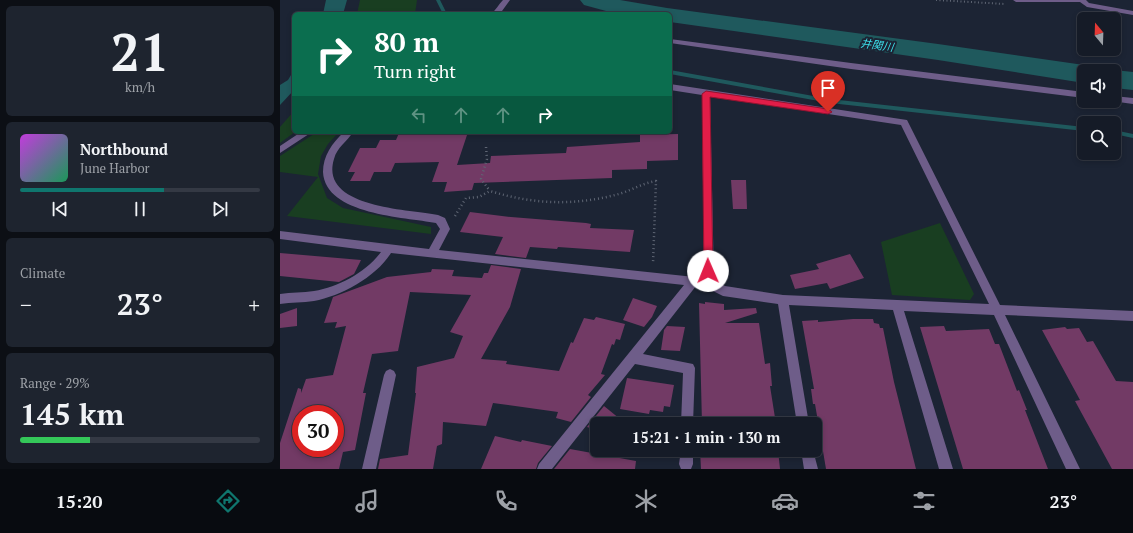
<!DOCTYPE html>
<meta charset="utf-8">
<style>
body{margin:0;font-family:"PT Serif","Noto Sans JP",serif;background:#1e242f;color:#f1f3f6;height:100vh;display:flex;flex-direction:column;font-size:15px;white-space:nowrap}
*{box-sizing:border-box;margin:0}
p{font-size:13px;color:#9da1a7}
.icon{flex:none;width:22px;height:22px;fill:none;stroke:currentColor;stroke-width:2;stroke-linecap:round;stroke-linejoin:round}
.map{position:relative;flex:1;overflow:hidden}
.drawer{display:flex;flex-direction:column;gap:6px;padding:6px;background:#0c0f15;width:280px}
.drawer>*{flex:none}
.top-card{position:absolute;left:12px;top:12px;width:380px;height:122px;border-radius:6px;box-shadow:0 2px 6px #0003,0 0 0 1px #343944;background:#0b6e4f;color:#fff;overflow:hidden}
.needle{width:26px;rotate:341deg}
.fabs{position:absolute;left:797px;top:12px;display:grid;gap:8px}
.fabs a{display:grid;place-items:center;width:44px;height:44px;border-radius:6px;background:#151b27;box-shadow:0 2px 6px #0003,0 0 0 1px #343944;font-size:20px}
.speed{position:absolute;left:12px;top:405px;display:flex;gap:8px;font-size:20px;font-weight:700;text-align:center}
.speed>*{display:grid;place-content:center;width:52px;height:52px;border-radius:50%;background:#151b27;box-shadow:0 2px 6px #0003,0 0 0 1px #343944;line-height:1}
.speed .limit{border:6px solid #d22;background:#fff;color:#111}
.pin{position:absolute;display:grid;place-items:center;width:34px;height:34px;color:#fff;margin:-41px -17px;border-radius:50% 50% 50% 0;rotate:-45deg;box-shadow:0 0 4px #0007}
.pin .icon{rotate:45deg}
.me{position:absolute;width:44px;margin:-22px;rotate:359deg;stroke-linejoin:round;filter:drop-shadow(0 0 3px #0008)}
.turn{display:flex;align-items:center;gap:14px;height:84px;padding:0 16px;font-size:18px}
.turn .icon{width:52px;height:52px;stroke-width:2.5}
.turn b{display:block;font-size:28px;line-height:34px}
.lanes{display:flex;align-items:center;height:38px;padding:0 16px;background:#0003;justify-content:center;gap:20px;direction:ltr}
.lanes .off{opacity:.35}
.big{font-size:30px;font-weight:700;line-height:1.1}
.drawer .card{flex:1;display:flex;flex-direction:column;justify-content:center;gap:6px;min-width:0;padding:0 14px;border-radius:6px;background:#1e242f}
.drawer .dial{align-items:center;gap:0}
.dial b{font-size:52px;line-height:1}
.song{display:flex;align-items:center;gap:12px}
.cover{width:48px;height:48px;border-radius:6px;background:linear-gradient(135deg,hsl(290 70% 55%),hsl(150 70% 35%))}
.played{height:4px;border-radius:2px;background:linear-gradient(90deg,#0f766e 60%,#343944 60%)}
.keys{display:flex;justify-content:space-around;direction:ltr}
.heat{display:flex;justify-content:space-between;align-items:center;font-size:22px;direction:ltr}
.charge{height:6px;border-radius:3px;background:linear-gradient(90deg,#34c759 29%,#343944 0)}
.trip{position:absolute;left:310px;top:417px;width:232px;height:40px;border-radius:6px;background:#151b27;box-shadow:0 2px 6px #0003,0 0 0 1px #343944;font-weight:700;line-height:40px;text-align:center}
.dock{display:flex;height:64px;justify-content:space-around;align-items:center;background:#080b10;color:#9da1a7}
.dock .icon{width:28px;height:28px}
.dock .on{color:#0f766e}
.dock b{font-size:18px;color:#f1f3f6}
main{display:flex;flex:1;min-height:0}
.map>svg:first-child{display:block}
.green{fill:#193e21}
.water{fill:#1f595d}
.lines{fill:none;stroke-linecap:round;stroke-linejoin:round}
.stream{fill:#1f595d;fill-rule:evenodd}
.river{fill:#1f595d;fill-rule:evenodd}
.building{fill:#723a65;fill-rule:evenodd}
.path-far1{stroke:#5f6674;stroke-width:2;stroke-dasharray:1 2.5;stroke-linecap:butt}
.path{stroke:#5f6674;stroke-width:2.5;stroke-dasharray:1 3;stroke-linecap:butt}
.minor{fill:#6e5d89;fill-rule:evenodd}
.route{fill:#e11d48;stroke:#92132f}
.labels{text-anchor:middle;dominant-baseline:central;stroke-width:4;stroke-linejoin:round;paint-order:stroke}
.far-water-label{font-size:11px;font-style:italic;fill:#3cdee9;stroke:#1c2434}
</style>
<main>
<section class="drawer">
<div class="card dial"><b>21</b><p>km/h</p></div>
<div class="card">
<div class="song"><i class="cover"></i><div><b>Northbound</b><p>June Harbor</p></div></div>
<div class="played"></div>
<div class="keys"><svg class="icon" aria-label="previous" viewBox="0 0 24 24"><path d="M18 5L8 12l10 7zM5 5v14"/></svg><svg class="icon" aria-label="pause" viewBox="0 0 24 24"><path d="M8 5v14M16 5v14"/></svg><svg class="icon" aria-label="next" viewBox="0 0 24 24"><path d="M6 5l10 7-10 7zM19 5v14"/></svg></div>
</div>
<div class="card"><p>Climate</p>
<div class="heat"><a>−</a><b class="big">23°</b><a>+</a></div>
</div>
<div class="card"><p>Range · 29%</p><b class="big">145 km</b><div class="charge"></div></div>
</section>
<div class="map">
<svg width="853" height="469" viewBox="0 0 853 469">
<rect width="100%" height="100%" fill="#1c2434"/>
<path class="green" d="M 80,0 L 137,0 L 135,14 L 77,14 Z
M 14,111 L 15,132 L 0,143 L 0,127 Z
M 37,132 L 59,132 L 48,144 L 41,156 L 38,174 L 47,198 L 63,208 L 151,227 L 151,234 L 7,216 L 38,177 L 0,172 L 0,156 Z
M 660,223 L 694,294 L 690,300 L 612,295 L 601,242 Z"/>
<path class="water" d="M 46,0 L 67,0 L 63,14 L 43,14 Z
M 14,70 L 14,90 L 0,105 L 0,85 L 8,80 Z"/>
<g class="lines">
<path class="stream" d="M 156,0 L 160,0 L 167,14 L 163,14 Z
M 390,70 L 550,99 L 804,127 L 804,131 L 550,103 L 390,74 Z
M 834,130 L 853,134 L 853,138 L 834,134 Z"/>
<path class="river" d="M 300,0 L 340,0 L 387,8 L 658,44 L 804,65 L 814,68 L 816,71 L 804,71 L 804,83 L 658,60 L 390,22 L 390,14 L 337,14 L 304,5 Z
M 834,70 L 853,72 L 853,90 L 834,88 L 834,71 L 829,71 Z"/>
</g>
<path class="building" d="M 188,132 L 177,165 L 210,163 L 211,156 L 286,153 L 287,147 L 360,142 L 360,135 L 398,134 L 398,160 L 367,161 L 367,169 L 332,170 L 332,178 L 194,183 L 192,190 L 164,192 L 167,182 L 152,182 L 159,162 L 115,163 L 111,172 L 94,172 L 90,181 L 70,181 L 75,172 L 68,172 L 80,148 L 96,148 L 100,140 L 116,140 L 119,133 Z
M 451,180 L 466,180 L 467,209 L 453,209 Z
M 190,212 L 231,217 L 306,223 L 311,224 L 310,228 L 354,230 L 350,252 L 278,247 L 277,249 L 250,247 L 246,258 L 215,254 L 223,237 L 180,232 Z
M 0,253 L 81,260 L 74,274 L 59,282 L 0,276 Z
M 570,254 L 584,278 L 550,289 L 547,283 L 515,289 L 510,275 L 539,269 L 536,264 Z
M 211,265 L 241,269 L 230,307 L 201,359 L 227,361 L 226,364 L 279,371 L 291,342 L 293,343 L 304,318 L 314,320 L 316,317 L 345,324 L 340,340 L 336,339 L 334,345 L 332,344 L 321,374 L 325,375 L 308,395 L 311,397 L 291,422 L 276,418 L 278,412 L 213,403 L 206,426 L 163,422 L 162,444 L 157,446 L 153,469 L 98,469 L 100,459 L 128,455 L 136,393 L 135,393 L 137,367 L 174,358 L 183,336 L 170,332 L 191,295 L 130,292 L 118,351 L 92,354 L 83,393 L 86,393 L 75,450 L 63,452 L 59,469 L 0,469 L 0,443 L 18,388 L 21,389 L 21,393 L 26,379 L 53,375 L 66,326 L 55,328 L 57,322 L 44,323 L 53,297 L 107,277 L 151,272 L 152,269 L 174,270 L 172,276 L 202,278 L 204,273 L 208,273 ZM 21,414 L 58,414 L 55,425 L 55,448 L 21,448 Z
M 353,298 L 377,306 L 372,317 L 364,327 L 343,320 Z
M 425,302 L 444,304 L 444,310 L 476,308 L 477,313 L 445,323 L 479,323 L 485,364 L 490,363 L 492,386 L 490,386 L 496,424 L 422,424 L 419,303 L 425,304 Z
M 17,308 L 17,326 L 0,328 L 0,314 Z
M 573,319 L 593,319 L 594,323 L 599,324 L 600,328 L 603,328 L 614,382 L 636,469 L 546,469 L 535,404 L 533,404 L 531,389 L 534,389 L 522,321 L 538,320 L 538,322 Z
M 387,326 L 405,327 L 400,351 L 381,350 L 384,330 Z
M 664,326 L 666,331 L 709,329 L 715,344 L 719,344 L 737,391 L 739,390 L 747,410 L 745,410 L 768,469 L 683,469 L 640,327 Z
M 785,327 L 787,329 L 799,328 L 807,342 L 813,341 L 836,381 L 853,382 L 853,469 L 832,469 L 795,401 L 800,400 L 762,330 Z
M 347,378 L 394,385 L 390,407 L 384,406 L 383,412 L 370,410 L 369,414 L 340,409 Z
M 324,406 L 340,419 L 347,424 L 317,424 L 317,430 L 307,427 Z
M 215,436 L 241,442 L 242,440 L 272,446 L 258,463 L 256,469 L 201,469 Z
M 290,449 L 356,461 L 355,469 L 274,469 Z
M 420,450 L 498,450 L 500,469 L 421,469 Z"/>
<g class="lines">
<path class="path-far1" d="M 656,0 L 725,4"/>
<path class="path" d="M 206,147 L 207,159 L 201,179 L 210,191
M 175,216 L 186,198 L 199,197 L 210,191 C 252,204 292,206 335,195 C 349,192 362,183 376,181 L 373,264"/>
<path class="minor" d="M 223,0 L 230,0 L 222,11 L 240,12 L 244,14 L 211,14 C 216,10 218,5 223,0 Z
M 733,0 L 806,0 L 809,3 L 853,11 L 853,15 L 807,7 L 800,2 L 736,2 Z
M 390,39 L 571,63 L 804,92 L 804,98 L 571,69 L 390,43 Z
M 390,84 L 627,120 L 720,305 L 853,311 L 853,321 L 725,315 L 800,469 L 786,469 L 714,315 L 624,311 L 673,469 L 659,469 L 613,310 L 509,305 L 529,424 L 517,424 L 498,304 L 443,296 L 427,288 L 416,286 L 363,354 L 413,364 L 415,368 L 413,424 L 401,424 L 403,373 L 355,364 L 272,469 L 257,469 L 259,464 L 404,285 L 111,253 C 96,277 61,296 34,301 C 23,303 11,302 0,304 L 0,294 C 11,292 23,293 34,291 C 59,287 86,272 101,252 L 0,239 L 0,231 L 149,249 L 160,229 L 156,223 C 125,217 45,215 43,172 C 43,156 52,143 64,132 L 73,132 C 67,142 57,147 54,159 C 39,208 128,209 158,215 L 165,218 L 170,229 L 159,250 L 424,278 L 422,95 L 390,90 ZM 430,96 L 621,125 L 709,304 L 503,295 L 445,286 L 434,280 Z
M 834,96 L 853,98 L 853,104 L 831,101 L 834,101 Z
M 21,132 L 32,132 L 0,153 L 0,146 Z
M 110,369 L 114,371 L 116,375 L 96,469 L 82,469 L 104,375 L 106,371 Z
M 401,450 L 413,450 L 413,464 L 411,469 L 401,469 L 399,464 Z
M 521,450 L 533,450 L 538,469 L 524,469 Z"/>
</g>
<path class="route" d="M 426,91 L 548,109 L 552,112 L 548,114 L 430,97 L 433,271 L 432,274 L 428,275 L 425,274 L 424,271 L 422,94 Z"/>
<g class="labels">
<g class="far-water-label">
<text transform="translate(597 45) rotate(8)">井関川</text>
</g>
</g>
</svg>
<div class="fabs">
<a><svg class="needle" viewBox="-14 -14 28 28"><path d="M0-13l5 13h-10z" fill="#e53935"/><path d="M0 13l5-13h-10z" fill="#9da1a7"/></svg></a>
<a><svg class="icon" aria-label="sound" viewBox="0 0 24 24"><path d="M4 9h4l5-4v14l-5-4H4zM17 9q2 3 0 6"/></svg></a>
<a><svg class="icon" aria-label="search" viewBox="0 0 24 24"><circle cx="10" cy="10" r="6"/><path d="M15 15l6 6"/></svg></a>
</div>
<div class="speed"><div class="limit">30</div></div>
<div class="pin" style="left:548px;top:112px;background:#d93025"><svg class="icon" aria-label="arrive" viewBox="0 0 24 24"><path d="M6 21V4h12l-3 4 3 4H6"/></svg></div>
<svg class="me" style="left:428px;top:271px" viewBox="-20 -20 40 40"><circle r="19" fill="#fff"/><path d="M0-13L10 11 0 6-10 11z" fill="#e11d48"/></svg>
<div class="trip">15:21 · 1 min · 130 m</div>
<div class="top-card">
<div class="turn"><svg class="icon" aria-label="right" viewBox="0 0 24 24"><path d="M7 20v-9h11M14 6l5 5-5 5"/></svg><div><b>80 m</b>Turn right</div></div>
<div class="lanes"><svg class="icon off" aria-label="left" viewBox="0 0 24 24"><path d="M17 20v-9H6M10 6l-5 5 5 5"/></svg><svg class="icon off" aria-label="ahead" viewBox="0 0 24 24"><path d="M12 20V5M6 11l6-6 6 6"/></svg><svg class="icon off" aria-label="ahead" viewBox="0 0 24 24"><path d="M12 20V5M6 11l6-6 6 6"/></svg><svg class="icon" aria-label="right" viewBox="0 0 24 24"><path d="M7 20v-9h11M14 6l5 5-5 5"/></svg></div>
</div>
</div>
</main>
<nav class="dock">
<b>15:20</b>
<svg class="icon on" aria-label="directions" viewBox="0 0 24 24"><path d="M12 3l9 9-9 9-9-9zM9 14v-3h6M13 9l2 2-2 2"/></svg>
<svg class="icon" aria-label="music" viewBox="0 0 24 24"><path d="M9 18V5l10-2v13"/><circle cx="6" cy="18" r="3"/><circle cx="16" cy="16" r="3"/></svg>
<svg class="icon" aria-label="phone" viewBox="0 0 24 24"><path d="M5 4h4l2 5-3 2q2 4 5 5l2-3 5 2v4C11 20 4 13 5 4z"/></svg>
<svg class="icon" aria-label="climate" viewBox="0 0 24 24"><path d="M12 3v18M4 7l16 10M4 17L20 7"/></svg>
<svg class="icon" aria-label="car" viewBox="0 0 24 24"><path d="M5 17H2v-5l4-1 3-4h7l3 4 3 1v5h-3M9 17h6M6 11h13"/><circle cx="7" cy="17" r="2"/><circle cx="17" cy="17" r="2"/></svg>
<svg class="icon" aria-label="filters" viewBox="0 0 24 24"><path d="M4 7h16M4 17h16"/><circle cx="9" cy="7" r="2"/><circle cx="15" cy="17" r="2"/></svg>
<b>23°</b>
</nav>
